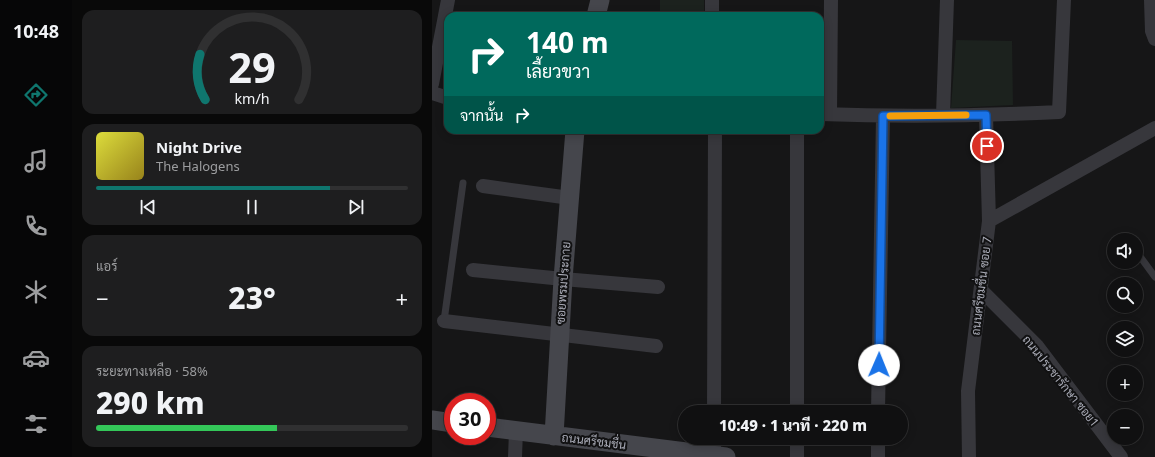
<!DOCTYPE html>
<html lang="th">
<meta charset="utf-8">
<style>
body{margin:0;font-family:"Noto Sans",Sarabun,sans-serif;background:#1e1e1f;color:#f1f3f6;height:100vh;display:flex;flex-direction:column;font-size:15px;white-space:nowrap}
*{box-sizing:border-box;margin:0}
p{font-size:13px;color:#9c9d9f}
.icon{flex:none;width:22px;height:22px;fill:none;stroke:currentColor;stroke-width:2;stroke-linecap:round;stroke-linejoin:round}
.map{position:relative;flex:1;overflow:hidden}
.sheet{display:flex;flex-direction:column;gap:10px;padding:10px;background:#090909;width:360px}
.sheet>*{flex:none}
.top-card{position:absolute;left:12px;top:12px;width:380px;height:122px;border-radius:12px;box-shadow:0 2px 10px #0003,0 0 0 1px #303031;background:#00695c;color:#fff;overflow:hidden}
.tools{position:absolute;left:675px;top:233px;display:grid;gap:8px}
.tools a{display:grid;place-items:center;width:36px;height:36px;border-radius:50%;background:#101011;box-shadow:0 2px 10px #0003,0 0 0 1px #303031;font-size:20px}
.speed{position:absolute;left:12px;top:393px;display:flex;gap:8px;font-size:20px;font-weight:700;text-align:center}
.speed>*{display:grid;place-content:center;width:52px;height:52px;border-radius:50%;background:#101011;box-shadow:0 2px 10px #0003,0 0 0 1px #303031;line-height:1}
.speed .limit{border:6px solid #d22;background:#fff;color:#111}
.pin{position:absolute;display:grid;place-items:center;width:34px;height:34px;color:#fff;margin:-17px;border:2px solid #fff;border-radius:50%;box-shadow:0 1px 4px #0007}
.me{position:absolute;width:44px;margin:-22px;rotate:1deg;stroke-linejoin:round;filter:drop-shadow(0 0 3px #0008)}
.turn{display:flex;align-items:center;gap:14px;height:84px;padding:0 16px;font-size:18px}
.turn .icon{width:52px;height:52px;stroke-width:2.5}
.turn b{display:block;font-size:28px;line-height:34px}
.then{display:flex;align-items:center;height:38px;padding:0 16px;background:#0003;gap:8px;font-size:15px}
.big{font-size:30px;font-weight:800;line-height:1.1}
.sheet .tile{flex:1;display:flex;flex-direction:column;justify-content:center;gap:6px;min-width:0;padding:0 14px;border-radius:12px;background:#1e1e1f}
.sheet .dial{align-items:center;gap:0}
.dial svg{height:104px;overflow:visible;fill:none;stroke:#303031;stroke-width:7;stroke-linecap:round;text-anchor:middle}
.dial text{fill:#f1f3f6;stroke:none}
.song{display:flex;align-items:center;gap:12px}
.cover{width:48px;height:48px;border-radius:6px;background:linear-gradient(135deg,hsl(60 70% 55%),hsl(50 70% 35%))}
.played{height:4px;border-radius:2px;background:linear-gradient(90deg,#0f766e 75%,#303031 75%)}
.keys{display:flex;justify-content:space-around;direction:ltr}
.heat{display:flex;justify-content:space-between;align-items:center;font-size:22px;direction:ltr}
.charge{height:6px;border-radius:3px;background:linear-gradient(90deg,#34c759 58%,#303031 0)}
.trip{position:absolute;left:246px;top:405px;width:230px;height:40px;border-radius:20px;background:#101011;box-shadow:0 2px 10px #0003,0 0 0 1px #303031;font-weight:800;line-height:40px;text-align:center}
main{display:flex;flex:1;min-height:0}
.menu{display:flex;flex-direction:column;width:72px;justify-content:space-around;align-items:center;background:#060607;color:#9c9d9f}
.menu .icon{width:28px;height:28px}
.menu .selected{color:#0f766e}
.menu b{font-size:18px;color:#f1f3f6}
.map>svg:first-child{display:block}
.green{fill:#1c221e}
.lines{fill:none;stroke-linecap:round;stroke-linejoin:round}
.lane{stroke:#37373c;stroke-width:7}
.street{stroke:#37373c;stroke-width:14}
.secondary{stroke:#45464c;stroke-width:19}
.route-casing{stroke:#114b97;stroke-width:10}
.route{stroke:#1a73e8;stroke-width:7}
.slow{stroke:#f59e0b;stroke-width:7}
.labels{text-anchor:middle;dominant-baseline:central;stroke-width:4;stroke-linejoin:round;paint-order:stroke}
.street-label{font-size:12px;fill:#a9abb6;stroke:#111112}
</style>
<main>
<nav class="menu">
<b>10:48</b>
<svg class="icon selected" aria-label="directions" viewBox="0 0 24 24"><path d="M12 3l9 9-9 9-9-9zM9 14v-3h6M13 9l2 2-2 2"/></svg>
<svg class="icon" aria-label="music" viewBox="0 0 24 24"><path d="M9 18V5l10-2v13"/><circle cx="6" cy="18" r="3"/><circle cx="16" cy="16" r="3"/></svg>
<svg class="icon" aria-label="phone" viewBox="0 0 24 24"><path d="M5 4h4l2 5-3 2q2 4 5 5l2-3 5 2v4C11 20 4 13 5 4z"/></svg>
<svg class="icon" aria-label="climate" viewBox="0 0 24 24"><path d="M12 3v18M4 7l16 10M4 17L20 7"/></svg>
<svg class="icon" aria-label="car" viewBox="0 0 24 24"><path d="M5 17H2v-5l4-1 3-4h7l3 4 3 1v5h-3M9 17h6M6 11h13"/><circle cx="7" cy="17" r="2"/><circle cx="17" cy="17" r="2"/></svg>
<svg class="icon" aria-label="filters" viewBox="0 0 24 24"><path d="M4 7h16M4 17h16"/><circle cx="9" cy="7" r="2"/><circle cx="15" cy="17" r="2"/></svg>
</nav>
<section class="sheet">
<div class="tile dial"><svg viewBox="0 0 100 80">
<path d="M14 69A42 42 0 1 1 86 69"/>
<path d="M14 69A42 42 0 0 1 10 34" stroke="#0f766e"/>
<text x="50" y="56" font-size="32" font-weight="700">29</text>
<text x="50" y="72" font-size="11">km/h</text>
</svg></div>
<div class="tile">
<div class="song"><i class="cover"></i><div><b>Night Drive</b><p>The Halogens</p></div></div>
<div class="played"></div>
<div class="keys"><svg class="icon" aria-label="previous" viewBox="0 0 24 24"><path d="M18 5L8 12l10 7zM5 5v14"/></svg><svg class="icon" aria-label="pause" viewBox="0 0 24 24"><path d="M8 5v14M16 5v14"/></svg><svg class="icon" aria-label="next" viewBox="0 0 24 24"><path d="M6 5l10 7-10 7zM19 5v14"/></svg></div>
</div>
<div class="tile"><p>แอร์</p>
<div class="heat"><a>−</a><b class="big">23°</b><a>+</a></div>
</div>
<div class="tile"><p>ระยะทางเหลือ · 58%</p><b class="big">290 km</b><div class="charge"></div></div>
</section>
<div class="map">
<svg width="723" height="457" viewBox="0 0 723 457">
<rect width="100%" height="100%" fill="#161617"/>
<path class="green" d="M 228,0 L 272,0 L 272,16 L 228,16 Z
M 524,40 L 580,41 L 581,105 L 519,108 Z"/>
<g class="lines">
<path class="lane" d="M 704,251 L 723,277
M 12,321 L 31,183"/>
<path class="street" d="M 719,0 L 720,31 L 723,39
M 280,16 L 280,0
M 0,84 L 16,0
M 0,93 L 16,98
M 388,114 C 468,117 547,116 627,112 L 632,0
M 398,114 L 399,0
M 511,115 L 515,0
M 51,186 L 138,198
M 557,221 L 723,128
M 41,270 L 131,279 L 226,287
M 549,290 L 605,346 L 689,457
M 12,321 L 224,346
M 282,412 L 283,130
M 365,412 L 365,130
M 446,412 L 451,116
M 282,455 L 282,438
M 83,457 L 84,431
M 365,457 L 365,438
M 446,457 L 446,438
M 537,457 L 536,391 L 557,221 L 554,115"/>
<path class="secondary" d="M 164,16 L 168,0
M 0,420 L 21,423
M 55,427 L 294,457
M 122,436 L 131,279 L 143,130"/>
</g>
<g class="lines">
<defs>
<path id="route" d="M 447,365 L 451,116 L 554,115 L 555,146"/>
</defs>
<use href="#route" class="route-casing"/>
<use href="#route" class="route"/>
<path class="slow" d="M 458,116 L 534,115"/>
</g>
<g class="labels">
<g class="street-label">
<text transform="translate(131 283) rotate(-86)">ซอยพรมประกาย</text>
<text transform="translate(549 286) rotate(-83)">ถนนศรีชมชื่น ซอย 7</text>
<text transform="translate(629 381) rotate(51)">ถนนประชารักษา ซอย1</text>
<text transform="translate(162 441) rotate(7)">ถนนศรีชมชื่น</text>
</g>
</g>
</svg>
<div class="tools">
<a><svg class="icon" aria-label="sound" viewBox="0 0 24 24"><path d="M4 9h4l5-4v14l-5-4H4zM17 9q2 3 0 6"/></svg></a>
<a><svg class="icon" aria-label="search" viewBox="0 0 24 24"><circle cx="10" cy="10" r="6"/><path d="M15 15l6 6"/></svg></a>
<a><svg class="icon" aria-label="layers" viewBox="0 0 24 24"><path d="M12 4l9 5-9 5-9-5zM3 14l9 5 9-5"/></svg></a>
<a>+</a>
<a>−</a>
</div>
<div class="speed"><div class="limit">30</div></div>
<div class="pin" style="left:555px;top:146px;background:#d93025"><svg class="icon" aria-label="arrive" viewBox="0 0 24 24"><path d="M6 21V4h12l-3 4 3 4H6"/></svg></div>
<svg class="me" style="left:447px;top:365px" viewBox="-20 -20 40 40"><circle r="19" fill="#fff"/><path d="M0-13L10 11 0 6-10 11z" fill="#1a73e8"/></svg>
<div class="trip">10:49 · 1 นาที · 220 m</div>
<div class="top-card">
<div class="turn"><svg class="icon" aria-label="right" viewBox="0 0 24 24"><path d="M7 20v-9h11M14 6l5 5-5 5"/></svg><div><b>140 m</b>เลี้ยวขวา</div></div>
<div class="then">จากนั้น<svg class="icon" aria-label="right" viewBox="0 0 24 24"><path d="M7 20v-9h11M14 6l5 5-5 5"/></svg></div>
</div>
</div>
</main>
